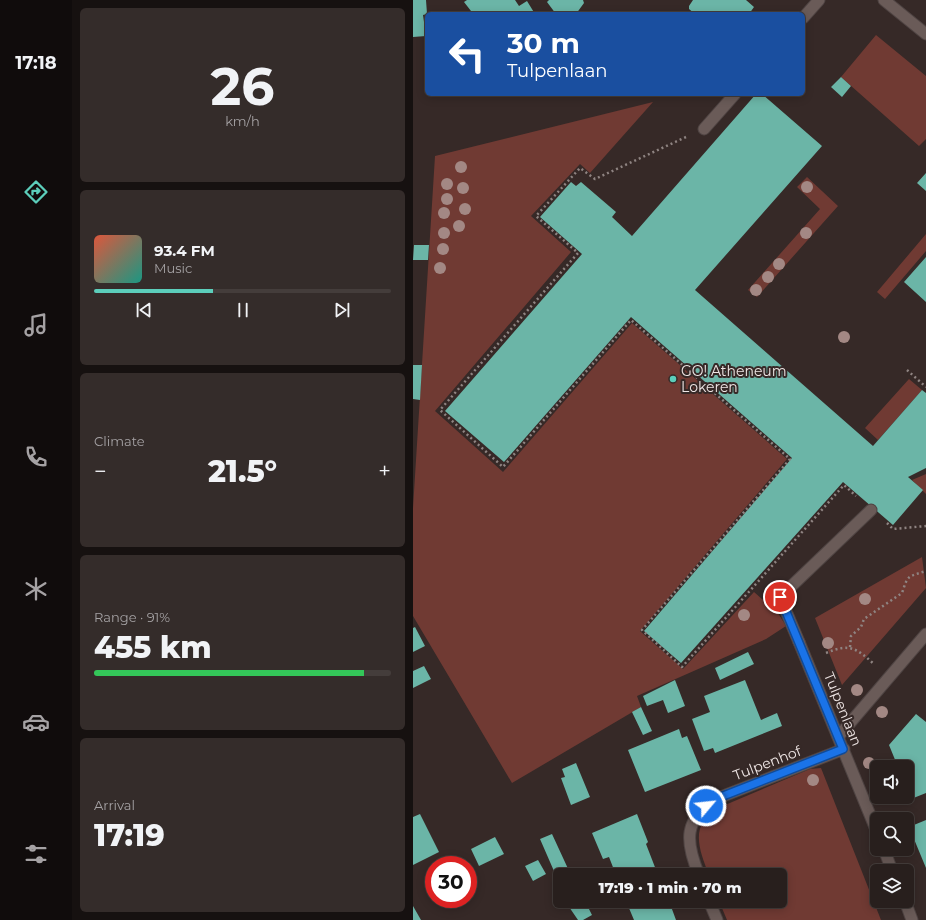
<!DOCTYPE html>
<meta charset="utf-8">
<style>
body{margin:0;font-family:Montserrat,sans-serif;background:#342c2a;color:#f1f3f6;height:100vh;display:flex;flex-direction:column;font-size:15px;white-space:nowrap}
*{box-sizing:border-box;margin:0}
p{font-size:13px;color:#a5a2a4}
.icon{flex:none;width:22px;height:22px;fill:none;stroke:currentColor;stroke-width:2;stroke-linecap:round;stroke-linejoin:round}
.map{position:relative;flex:1;overflow:hidden}
.panel{display:flex;flex-direction:column;gap:8px;padding:8px;background:#161110;width:341px}
.panel>*{flex:none}
.hud{position:absolute;left:12px;top:12px;width:380px;height:84px;border-radius:6px;box-shadow:0 2px 10px #0003,0 0 0 1px #443d3b;background:#1a4fa0;color:#fff;overflow:hidden}
.fabs{position:absolute;left:457px;top:760px;display:grid;gap:8px}
.fabs a{display:grid;place-items:center;width:44px;height:44px;border-radius:6px;background:#281f1d;box-shadow:0 2px 10px #0003,0 0 0 1px #443d3b;font-size:20px}
.speed{position:absolute;left:12px;top:856px;display:flex;gap:8px;font-size:20px;font-weight:700;text-align:center}
.speed>*{display:grid;place-content:center;width:52px;height:52px;border-radius:50%;background:#281f1d;box-shadow:0 2px 10px #0003,0 0 0 1px #443d3b;line-height:1}
.speed .limit{border:6px solid #d22;background:#fff;color:#111}
.pin{position:absolute;display:grid;place-items:center;width:34px;height:34px;color:#fff;margin:-17px;border:2px solid #fff;border-radius:50%;box-shadow:0 1px 4px #0007}
.me{position:absolute;width:44px;margin:-22px;rotate:62deg;stroke-linejoin:round;filter:drop-shadow(0 0 3px #0008)}
.turn{display:flex;align-items:center;gap:14px;height:84px;padding:0 16px;font-size:18px}
.turn .icon{width:52px;height:52px;stroke-width:2.5}
.turn b{display:block;font-size:28px;line-height:34px}
.big{font-size:30px;font-weight:800;line-height:1.1}
.panel .card{flex:1;display:flex;flex-direction:column;justify-content:center;gap:6px;min-width:0;padding:0 14px;border-radius:6px;background:#342c2a}
.panel .dial{align-items:center;gap:0}
.dial b{font-size:52px;line-height:1}
.song{display:flex;align-items:center;gap:12px}
.cover{width:48px;height:48px;border-radius:6px;background:linear-gradient(135deg,hsl(10 70% 55%),hsl(170 70% 35%))}
.played{height:4px;border-radius:2px;background:linear-gradient(90deg,#5ccebb 40%,#443d3b 40%)}
.keys{display:flex;justify-content:space-around;direction:ltr}
.heat{display:flex;justify-content:space-between;align-items:center;font-size:22px;direction:ltr}
.charge{height:6px;border-radius:3px;background:linear-gradient(90deg,#34c759 91%,#443d3b 0)}
.trip{position:absolute;left:140px;top:868px;width:234px;height:40px;border-radius:6px;background:#281f1d;box-shadow:0 2px 10px #0003,0 0 0 1px #443d3b;font-weight:800;line-height:40px;text-align:center}
main{display:flex;flex:1;min-height:0}
.tabs{display:flex;flex-direction:column;width:72px;justify-content:space-around;align-items:center;background:#100c0c;color:#a5a2a4}
.tabs .icon{width:28px;height:28px}
.tabs .current{color:#5ccebb}
.tabs b{font-size:18px;color:#f1f3f6}
.map>svg:first-child{display:block}
.green{fill:#703a33}
.building{fill:#6bb5a7}
.lines{fill:none;stroke-linecap:round;stroke-linejoin:round}
.service-casing{stroke:#4f4443;stroke-width:13}
.minor-casing{stroke:#4f4443;stroke-width:13}
.path{stroke:#8f8482;stroke-width:2.5;stroke-dasharray:2 3;stroke-linecap:butt}
.service{stroke:#6a5b58;stroke-width:11}
.minor{stroke:#6a5b58;stroke-width:11}
.tree{fill:#a38884}
.route-casing{stroke:#114b97;stroke-width:10}
.route{stroke:#1a73e8;stroke-width:7}
.poi-dot{fill:#5ccebb;stroke:#362927;stroke-width:1.5}
.labels{text-anchor:middle;dominant-baseline:central;stroke-width:4;stroke-linejoin:round;paint-order:stroke}
.poi-label{font-size:14px;fill:#efe6e5;stroke:#362927;text-anchor:start}
.street-label{font-size:14px;fill:#efe6e5;stroke:#362927}
</style>
<main>
<nav class="tabs">
<b>17:18</b>
<svg class="icon current" aria-label="directions" viewBox="0 0 24 24"><path d="M12 3l9 9-9 9-9-9zM9 14v-3h6M13 9l2 2-2 2"/></svg>
<svg class="icon" aria-label="music" viewBox="0 0 24 24"><path d="M9 18V5l10-2v13"/><circle cx="6" cy="18" r="3"/><circle cx="16" cy="16" r="3"/></svg>
<svg class="icon" aria-label="phone" viewBox="0 0 24 24"><path d="M5 4h4l2 5-3 2q2 4 5 5l2-3 5 2v4C11 20 4 13 5 4z"/></svg>
<svg class="icon" aria-label="climate" viewBox="0 0 24 24"><path d="M12 3v18M4 7l16 10M4 17L20 7"/></svg>
<svg class="icon" aria-label="car" viewBox="0 0 24 24"><path d="M5 17H2v-5l4-1 3-4h7l3 4 3 1v5h-3M9 17h6M6 11h13"/><circle cx="7" cy="17" r="2"/><circle cx="17" cy="17" r="2"/></svg>
<svg class="icon" aria-label="filters" viewBox="0 0 24 24"><path d="M4 7h16M4 17h16"/><circle cx="9" cy="7" r="2"/><circle cx="15" cy="17" r="2"/></svg>
</nav>
<section class="panel">
<div class="card dial"><b>26</b><p>km/h</p></div>
<div class="card">
<div class="song"><i class="cover"></i><div><b>93.4 FM</b><p>Music</p></div></div>
<div class="played"></div>
<div class="keys"><svg class="icon" aria-label="previous" viewBox="0 0 24 24"><path d="M18 5L8 12l10 7zM5 5v14"/></svg><svg class="icon" aria-label="pause" viewBox="0 0 24 24"><path d="M8 5v14M16 5v14"/></svg><svg class="icon" aria-label="next" viewBox="0 0 24 24"><path d="M6 5l10 7-10 7zM19 5v14"/></svg></div>
</div>
<div class="card"><p>Climate</p>
<div class="heat"><a>−</a><b class="big">21.5°</b><a>+</a></div>
</div>
<div class="card"><p>Range · 91%</p><b class="big">455 km</b><div class="charge"></div></div>
<div class="card"><p>Arrival</p><b class="big">17:19</b></div>
</section>
<div class="map">
<svg width="513" height="920" viewBox="0 0 513 920">
<rect width="100%" height="100%" fill="#362927"/>
<path class="green" d="M 463,35 L 513,76 L 513,139 L 506,146 L 428,77 Z
M 240,102 L 177,173 L 167,164 L 118,216 L 158,252 L 22,411 L 90,472 L 219,323 L 374,459 L 227,631 L 270,669 L 341,592 L 365,613 L 373,626 L 353,639 L 224,696 L 228,707 L 99,783 L 0,616 L 0,508 L 22,156 Z
M 394,177 L 425,206 L 344,297 L 335,290 L 407,209 L 384,187 Z
M 513,234 L 513,251 L 472,299 L 464,292 Z
M 496,379 L 509,390 L 465,440 L 452,428 Z
M 513,474 L 513,494 L 499,480 Z
M 509,557 L 513,588 L 429,685 L 402,618 Z
M 408,768 L 468,920 L 314,920 L 306,901 L 367,901 L 367,875 L 296,875 C 286,849 276,825 305,808 L 397,769 Z"/>
<path class="building" d="M 0,0 L 13,0 L 14,14 L 10,15 L 13,36 L 0,37 Z
M 54,0 L 102,0 L 106,6 L 114,1 L 122,14 L 54,14 L 58,11 L 51,2 Z
M 136,0 L 170,0 L 171,3 L 163,14 L 143,14 L 134,2 Z
M 280,0 L 333,0 L 341,7 L 336,14 L 282,14 L 276,9 L 276,6 Z
M 428,77 L 438,86 L 429,97 L 418,87 Z
M 343,94 L 349,94 L 409,146 L 282,290 L 460,446 L 509,390 L 513,393 L 513,468 L 495,477 L 510,490 L 480,525 L 430,482 L 268,663 L 231,631 L 379,458 L 218,317 L 91,462 L 32,411 L 169,254 L 127,217 L 158,182 L 163,186 L 168,182 L 203,212 L 199,217 L 219,236 Z
M 513,173 L 513,191 L 504,183 Z
M 1,245 L 16,245 L 15,260 L 0,260 Z
M 513,257 L 513,302 L 491,282 Z
M 0,365 L 9,365 L 7,400 L 0,399 Z
M 2,627 L 12,646 L 0,652 L 0,628 Z
M 335,652 L 341,664 L 307,680 L 302,668 Z
M 11,666 L 18,679 L 0,688 L 0,671 Z
M 262,680 L 272,706 L 255,713 L 250,700 L 234,706 L 230,696 Z
M 332,680 L 348,720 L 364,713 L 369,726 L 302,753 L 300,748 L 291,751 L 279,719 L 297,712 L 291,696 Z
M 228,707 L 239,731 L 230,735 L 219,712 Z
M 503,714 L 513,722 L 513,793 L 498,799 L 494,789 L 494,767 L 485,767 L 476,745 Z
M 266,729 L 269,738 L 274,736 L 288,770 L 232,792 L 215,750 Z
M 163,763 L 177,797 L 158,805 L 148,778 L 152,777 L 149,769 Z
M 7,814 L 26,852 L 0,865 L 0,817 Z
M 224,814 L 235,842 L 233,844 L 245,875 L 203,875 L 196,857 L 190,859 L 179,833 Z
M 513,820 L 513,868 L 496,827 Z
M 139,834 L 157,873 L 147,875 L 147,877 L 144,878 L 127,839 Z
M 82,837 L 91,854 L 66,866 L 58,849 Z
M 125,860 L 133,874 L 120,881 L 112,866 Z
M 152,901 L 172,901 L 179,915 L 170,920 L 165,920 Z
M 213,901 L 256,901 L 263,920 L 221,920 Z
M 0,906 L 8,920 L 0,920 Z"/>
<g class="lines">
<defs>
<path id="service" d="M 390,18 L 406,0
M 291,129 L 322,94
M 386,642 L 367,597 L 458,510"/>
<path id="minor" d="M 471,0 L 513,34
M 386,642 L 464,832
M 425,737 L 513,634
M 471,849 L 479,871
M 286,875 C 272,841 270,819 305,798 L 431,749
M 296,901 L 304,920
M 492,901 L 499,920"/>
</defs>
<use href="#service" class="service-casing"/>
<use href="#minor" class="minor-casing"/>
<path class="path" d="M 273,137 L 182,179 L 167,168 L 123,216 L 165,253 L 27,410 L 90,467 L 218,320 L 377,459 L 229,630 L 269,667 L 431,485 L 443,496
M 494,370 L 513,387
M 474,523 L 480,529 L 513,526
M 437,647 L 438,636 L 448,627 L 451,619 L 489,593 C 495,575 494,577 513,571
M 413,653 C 437,643 443,648 461,664"/>
<use href="#service" class="service"/>
<use href="#minor" class="minor"/>
</g>
<g class="tree">
<circle cx="48" cy="167" r="6"/>
<circle cx="34" cy="184" r="6"/>
<circle cx="394" cy="187" r="6"/>
<circle cx="50" cy="188" r="6"/>
<circle cx="34" cy="199" r="6"/>
<circle cx="52" cy="209" r="6"/>
<circle cx="31" cy="213" r="6"/>
<circle cx="46" cy="226" r="6"/>
<circle cx="31" cy="233" r="6"/>
<circle cx="393" cy="233" r="6"/>
<circle cx="30" cy="249" r="6"/>
<circle cx="366" cy="264" r="6"/>
<circle cx="27" cy="268" r="6"/>
<circle cx="355" cy="277" r="6"/>
<circle cx="343" cy="290" r="6"/>
<circle cx="431" cy="337" r="6"/>
<circle cx="452" cy="599" r="6"/>
<circle cx="331" cy="615" r="6"/>
<circle cx="415" cy="643" r="6"/>
<circle cx="444" cy="690" r="6"/>
<circle cx="469" cy="712" r="6"/>
<circle cx="456" cy="763" r="6"/>
<circle cx="400" cy="780" r="6"/>
</g>
<g class="lines">
<defs>
<path id="route" d="M 293,806 L 305,798 L 430,749 L 367,597"/>
</defs>
<use href="#route" class="route-casing"/>
<use href="#route" class="route"/>
</g>
<circle class="poi-dot" cx="260" cy="379" r="4"/>
<g class="labels">
<g class="poi-label">
<text x="268" y="371">GO! Atheneum<tspan x="268" dy="16">Lokeren</tspan></text>
</g>
<g class="street-label">
<text transform="translate(430 709) rotate(68)">Tulpenlaan</text>
<text transform="translate(354 763) rotate(-21)">Tulpenhof</text>
</g>
</g>
</svg>
<div class="fabs">
<a><svg class="icon" aria-label="sound" viewBox="0 0 24 24"><path d="M4 9h4l5-4v14l-5-4H4zM17 9q2 3 0 6"/></svg></a>
<a><svg class="icon" aria-label="search" viewBox="0 0 24 24"><circle cx="10" cy="10" r="6"/><path d="M15 15l6 6"/></svg></a>
<a><svg class="icon" aria-label="layers" viewBox="0 0 24 24"><path d="M12 4l9 5-9 5-9-5zM3 14l9 5 9-5"/></svg></a>
</div>
<div class="speed"><div class="limit">30</div></div>
<div class="pin" style="left:367px;top:597px;background:#d93025"><svg class="icon" aria-label="arrive" viewBox="0 0 24 24"><path d="M6 21V4h12l-3 4 3 4H6"/></svg></div>
<svg class="me" style="left:293px;top:806px" viewBox="-20 -20 40 40"><circle r="17" fill="#1a73e8" stroke="#fff" stroke-width="3"/><path d="M0-11L8 9 0 5-8 9z" fill="#fff"/></svg>
<div class="trip">17:19 · 1 min · 70 m</div>
<div class="hud">
<div class="turn"><svg class="icon" aria-label="left" viewBox="0 0 24 24"><path d="M17 20v-9H6M10 6l-5 5 5 5"/></svg><div><b>30 m</b>Tulpenlaan</div></div>
</div>
</div>
</main>
